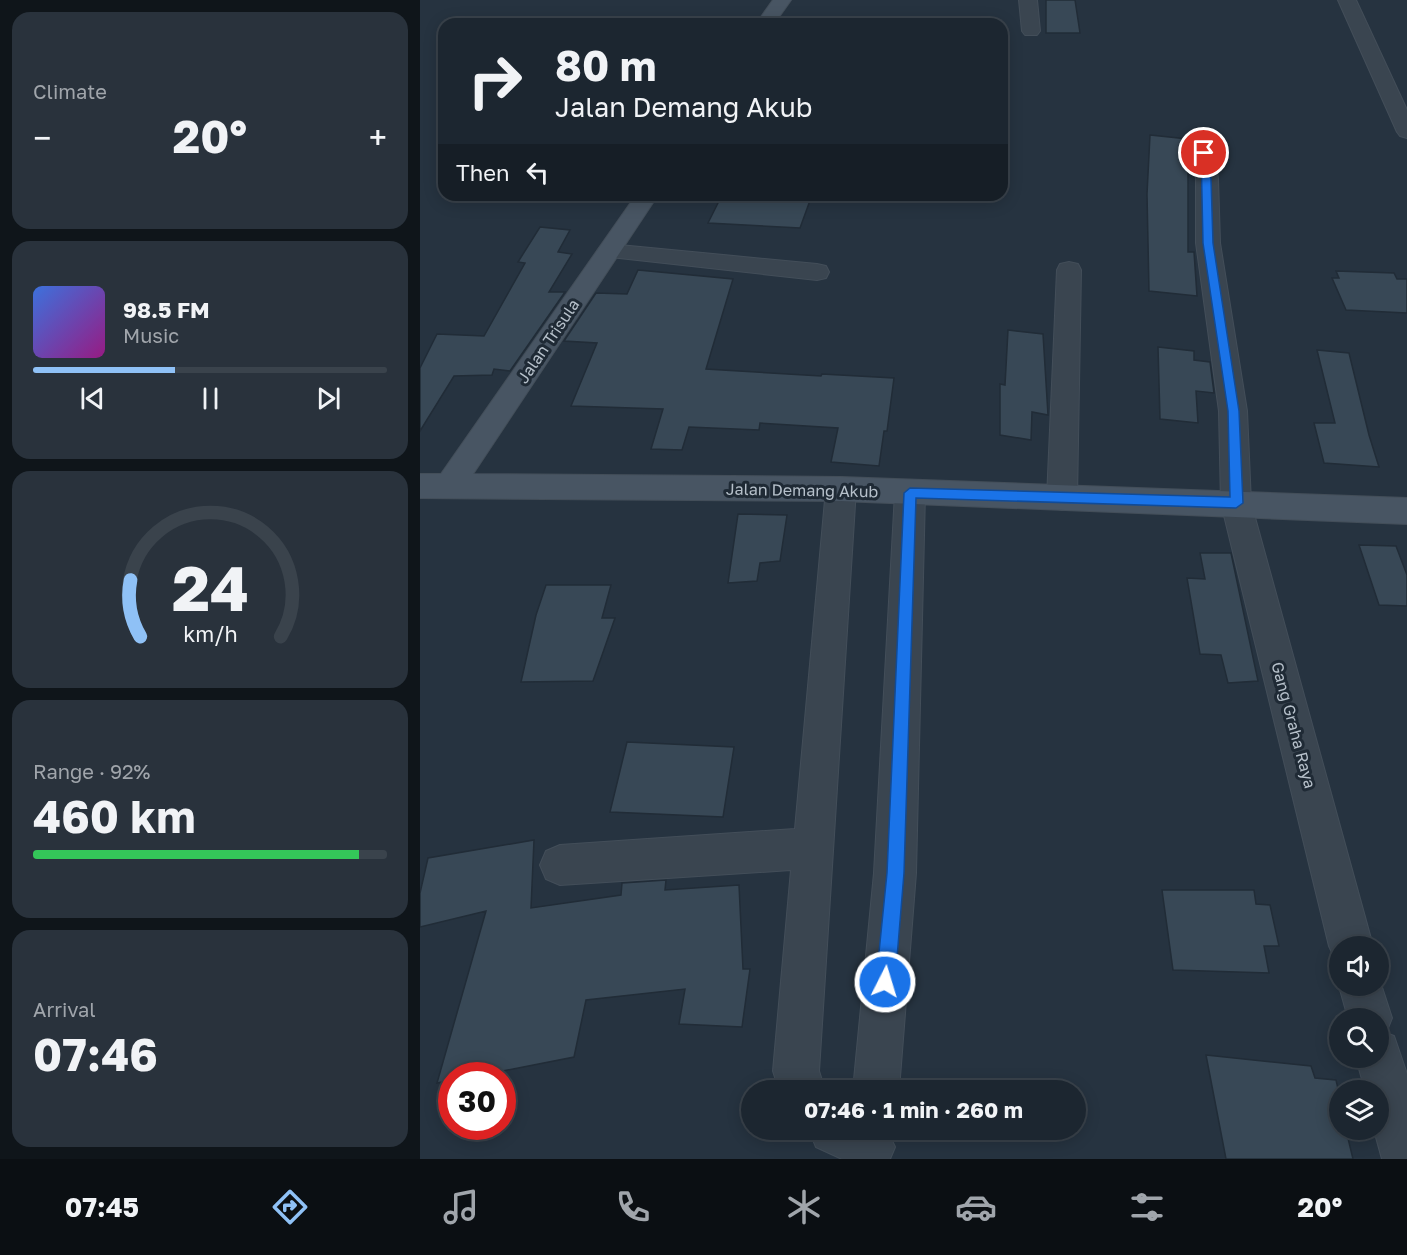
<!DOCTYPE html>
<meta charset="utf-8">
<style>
body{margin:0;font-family:"Golos Text",sans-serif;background:#29323c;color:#f1f3f6;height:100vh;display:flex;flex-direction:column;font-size:22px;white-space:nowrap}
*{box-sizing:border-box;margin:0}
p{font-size:20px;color:#a0a5ab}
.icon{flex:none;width:33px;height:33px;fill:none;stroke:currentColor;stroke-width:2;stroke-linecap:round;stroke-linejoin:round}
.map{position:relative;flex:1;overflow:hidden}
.drawer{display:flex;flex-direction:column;gap:12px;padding:12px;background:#0f151a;width:420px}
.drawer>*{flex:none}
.hud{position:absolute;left:18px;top:18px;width:570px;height:183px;border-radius:18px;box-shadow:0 3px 15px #0003,0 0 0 2px #3a434c;background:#1c2630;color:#f1f3f6;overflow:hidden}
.fabs{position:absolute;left:909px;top:936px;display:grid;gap:12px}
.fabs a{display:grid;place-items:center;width:60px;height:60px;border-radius:50%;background:#1c2630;box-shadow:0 3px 15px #0003,0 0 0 2px #3a434c;font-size:30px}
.speed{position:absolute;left:18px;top:1062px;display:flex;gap:12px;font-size:30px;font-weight:700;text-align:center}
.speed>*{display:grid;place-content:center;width:78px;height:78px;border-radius:50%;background:#1c2630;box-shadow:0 3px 15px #0003,0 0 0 2px #3a434c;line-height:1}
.speed .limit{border:9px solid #d22;background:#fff;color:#111}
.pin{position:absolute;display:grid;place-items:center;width:51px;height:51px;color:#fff;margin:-26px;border:3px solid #fff;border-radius:50%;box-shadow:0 2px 6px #0007}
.me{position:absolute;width:66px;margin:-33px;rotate:5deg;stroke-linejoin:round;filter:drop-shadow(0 0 4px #0008)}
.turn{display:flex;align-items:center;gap:21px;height:126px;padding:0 18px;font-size:27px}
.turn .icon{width:78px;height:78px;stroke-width:2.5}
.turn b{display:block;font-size:42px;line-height:51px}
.then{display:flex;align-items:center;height:57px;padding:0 18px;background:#0003;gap:12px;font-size:22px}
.big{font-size:45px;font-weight:700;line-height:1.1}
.drawer .card{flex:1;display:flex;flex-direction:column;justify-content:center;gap:9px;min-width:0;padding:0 21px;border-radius:18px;background:#29323c}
.drawer .dial{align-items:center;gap:0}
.dial svg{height:156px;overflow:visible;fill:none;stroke:#3a434c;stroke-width:7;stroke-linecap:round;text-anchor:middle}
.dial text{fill:#f1f3f6;stroke:none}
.song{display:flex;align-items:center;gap:18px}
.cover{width:72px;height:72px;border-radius:9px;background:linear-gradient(135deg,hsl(220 70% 55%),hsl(310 70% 35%))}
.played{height:6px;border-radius:3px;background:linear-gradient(90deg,#8fc1f6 40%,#3a434c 40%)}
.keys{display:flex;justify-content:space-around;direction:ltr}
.heat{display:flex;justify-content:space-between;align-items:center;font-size:33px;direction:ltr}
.charge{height:9px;border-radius:4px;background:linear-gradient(90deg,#34c759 92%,#3a434c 0)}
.trip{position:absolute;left:321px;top:1080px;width:345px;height:60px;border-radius:30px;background:#1c2630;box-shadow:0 3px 15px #0003,0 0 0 2px #3a434c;font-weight:700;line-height:60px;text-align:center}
.menu{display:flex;height:96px;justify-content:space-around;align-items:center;background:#0b0f13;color:#a0a5ab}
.menu .icon{width:42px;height:42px}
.menu .selected{color:#8fc1f6}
.menu b{font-size:27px;color:#f1f3f6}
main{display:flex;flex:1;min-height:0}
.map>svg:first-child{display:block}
.building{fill:#384856;stroke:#212c37;stroke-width:1.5}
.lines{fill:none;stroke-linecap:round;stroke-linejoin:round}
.street-casing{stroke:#434e59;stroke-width:2}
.secondary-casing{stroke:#434e59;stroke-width:2}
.street{fill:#3a4550;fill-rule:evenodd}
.secondary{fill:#485563;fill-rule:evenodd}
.route{fill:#1a73e8;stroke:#114b97;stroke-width:1.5}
.labels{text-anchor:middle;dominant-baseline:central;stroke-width:6;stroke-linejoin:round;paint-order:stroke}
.street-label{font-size:16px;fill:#b6c0ca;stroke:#1f2a35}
</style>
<main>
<section class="drawer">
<div class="card"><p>Climate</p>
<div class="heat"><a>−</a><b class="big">20°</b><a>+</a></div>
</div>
<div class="card">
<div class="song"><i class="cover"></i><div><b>98.5 FM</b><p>Music</p></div></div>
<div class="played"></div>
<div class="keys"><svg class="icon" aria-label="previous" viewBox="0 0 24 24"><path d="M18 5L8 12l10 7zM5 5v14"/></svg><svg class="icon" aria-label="pause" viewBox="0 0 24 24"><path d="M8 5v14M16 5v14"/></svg><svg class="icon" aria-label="next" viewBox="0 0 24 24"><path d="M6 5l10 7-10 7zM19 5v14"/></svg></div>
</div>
<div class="card dial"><svg viewBox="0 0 100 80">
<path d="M14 69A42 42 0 1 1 86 69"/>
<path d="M14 69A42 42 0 0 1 9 40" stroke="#8fc1f6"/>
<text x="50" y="56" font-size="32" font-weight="700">24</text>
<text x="50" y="72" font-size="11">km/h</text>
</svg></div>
<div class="card"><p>Range · 92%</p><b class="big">460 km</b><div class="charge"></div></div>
<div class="card"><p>Arrival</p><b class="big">07:46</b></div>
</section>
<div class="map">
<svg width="987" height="1159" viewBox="0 0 987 1159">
<rect width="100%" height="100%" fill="#263340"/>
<path class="building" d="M 626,0 L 655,0 L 660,33 L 626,33 Z
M 730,135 L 768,139 L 768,252 L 774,252 L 777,296 L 729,291 L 727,194 Z
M 302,195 L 392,195 L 380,228 L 288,223 Z
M 120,227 L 150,230 L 138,252 L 152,254 L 129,292 L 145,292 L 90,371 L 74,369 L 72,375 L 34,376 L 0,431 L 0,368 L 17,334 L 64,336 L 105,263 L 98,262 Z
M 218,270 L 313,279 L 286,369 L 401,376 L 402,374 L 474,378 L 467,431 L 464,431 L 459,466 L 411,462 L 418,428 L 340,423 L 339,430 L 269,427 L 262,450 L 231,449 L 243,409 L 151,406 L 177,343 L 144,341 L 176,293 L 207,294 Z
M 916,271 L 974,273 L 977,279 L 987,279 L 987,313 L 926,310 L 912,278 L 919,278 Z
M 588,330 L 623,334 L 628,415 L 612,412 L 611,440 L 580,435 L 580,384 L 585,385 Z
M 738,347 L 774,351 L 774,360 L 790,362 L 794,393 L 776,391 L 778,423 L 740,419 Z
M 897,350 L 929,353 L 949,435 L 959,467 L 904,463 L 894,423 L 915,423 Z
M 318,514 L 367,515 L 360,561 L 340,563 L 337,581 L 308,583 Z
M 939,545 L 976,546 L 987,575 L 987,606 L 959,605 Z
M 780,553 L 811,553 L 838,681 L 808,683 L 801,655 L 780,654 L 767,578 L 785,579 Z
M 126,585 L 191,585 L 182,618 L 195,618 L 173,681 L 101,682 L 116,615 Z
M 207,742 L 314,747 L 303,817 L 190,812 Z
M 114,840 L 111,908 L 201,895 L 202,883 L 246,880 L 245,890 L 319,885 L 323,969 L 330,969 L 322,1027 L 259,1024 L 265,989 L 166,1000 L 154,1057 L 57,1076 L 32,1076 L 32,1080 L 17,1083 L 66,911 L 0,927 L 0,893 L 8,858 Z
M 742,890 L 834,890 L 836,904 L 850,905 L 859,946 L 844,946 L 849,973 L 753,970 Z
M 786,1055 L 891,1066 L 895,1078 L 916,1080 L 920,1097 L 920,1130 L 926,1130 L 933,1159 L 806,1159 Z"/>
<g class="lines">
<defs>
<path id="street" d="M 599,0 L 617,0 L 620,31 L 617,35 L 605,35 L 602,31 Z
M 918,0 L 936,0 L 987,110 L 987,138 L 980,136 L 977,132 Z
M 784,147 L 792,148 L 795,153 L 798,179 L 800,243 L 827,411 L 831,503 L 953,946 L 920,946 L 920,963 L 916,961 L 909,946 L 801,503 L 799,411 L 776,243 L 776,179 L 773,153 L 776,148 Z
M 189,244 L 397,264 L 406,266 L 409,272 L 406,278 L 397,280 L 181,256 L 177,251 L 181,246 Z
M 649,262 L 658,264 L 661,270 L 657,498 L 653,507 L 642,510 L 631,507 L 627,498 L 637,270 L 640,264 Z
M 421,477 L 432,480 L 436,489 L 399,1071 L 405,1090 L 359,1090 L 353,1071 L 371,870 L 140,885 L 126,879 L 120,865 L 126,851 L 140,845 L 375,829 L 406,489 L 410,480 Z
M 490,481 L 501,484 L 505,493 L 496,873 L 479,1090 L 433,1090 L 454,873 L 475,493 L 479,484 Z
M 958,975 L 972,1018 L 966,1033 L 974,1036 L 987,1074 L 987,1159 L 962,1159 L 954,1130 L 958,1130 L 958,1090 L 945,1090 L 936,1058 L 958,1058 L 958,1018 L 928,1018 L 919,986 L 958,986 Z
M 389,1130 L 467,1130 L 475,1147 L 470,1159 L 422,1159 L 396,1147 Z"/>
<path id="secondary" d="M 353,0 L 371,0 L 354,24 L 336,24 Z
M 216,195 L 238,195 L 53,474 L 421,477 L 987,498 L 987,524 L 421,501 L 0,498 L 0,474 L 21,474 Z"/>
</defs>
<use href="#street" class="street-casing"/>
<use href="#secondary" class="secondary-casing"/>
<use href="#street" class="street"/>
<use href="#secondary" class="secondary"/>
</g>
<path class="route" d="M 781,151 L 788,153 L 791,179 L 793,243 L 819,411 L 823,503 L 816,508 L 496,498 L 484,873 L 475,982 L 472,988 L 465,991 L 459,988 L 456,982 L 467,873 L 484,493 L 490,488 L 810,497 L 808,411 L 783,243 Z"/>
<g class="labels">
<g class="street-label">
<text transform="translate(128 341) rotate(-56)">Jalan Trisula</text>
<text transform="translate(382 490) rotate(1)">Jalan Demang Akub</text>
<text transform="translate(874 725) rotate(75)">Gang Graha Raya</text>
</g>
</g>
</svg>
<div class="fabs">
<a><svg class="icon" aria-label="sound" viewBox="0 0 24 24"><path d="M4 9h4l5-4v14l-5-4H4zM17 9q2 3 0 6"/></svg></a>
<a><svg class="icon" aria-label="search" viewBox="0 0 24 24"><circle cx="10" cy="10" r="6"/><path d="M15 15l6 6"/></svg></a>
<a><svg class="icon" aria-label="layers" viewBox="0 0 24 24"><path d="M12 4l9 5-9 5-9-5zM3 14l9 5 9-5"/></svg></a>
</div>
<div class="speed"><div class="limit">30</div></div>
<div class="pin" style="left:784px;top:153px;background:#d93025"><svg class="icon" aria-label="arrive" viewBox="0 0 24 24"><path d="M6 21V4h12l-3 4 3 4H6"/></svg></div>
<svg class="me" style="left:465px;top:982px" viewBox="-20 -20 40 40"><circle r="17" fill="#1a73e8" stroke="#fff" stroke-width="3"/><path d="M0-11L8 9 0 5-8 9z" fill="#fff"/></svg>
<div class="trip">07:46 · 1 min · 260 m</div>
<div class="hud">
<div class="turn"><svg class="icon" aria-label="right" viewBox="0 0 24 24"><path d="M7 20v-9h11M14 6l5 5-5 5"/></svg><div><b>80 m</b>Jalan Demang Akub</div></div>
<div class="then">Then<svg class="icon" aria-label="left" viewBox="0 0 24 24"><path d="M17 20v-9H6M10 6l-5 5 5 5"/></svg></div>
</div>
</div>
</main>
<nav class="menu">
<b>07:45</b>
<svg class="icon selected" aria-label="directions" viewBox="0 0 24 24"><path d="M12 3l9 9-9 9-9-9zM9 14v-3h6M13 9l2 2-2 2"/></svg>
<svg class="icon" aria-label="music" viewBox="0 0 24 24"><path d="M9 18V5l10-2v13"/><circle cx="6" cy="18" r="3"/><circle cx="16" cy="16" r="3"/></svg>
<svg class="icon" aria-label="phone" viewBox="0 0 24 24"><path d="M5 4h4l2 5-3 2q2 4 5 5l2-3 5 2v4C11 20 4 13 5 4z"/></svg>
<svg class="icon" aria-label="climate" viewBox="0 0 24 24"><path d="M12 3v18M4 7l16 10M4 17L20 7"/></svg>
<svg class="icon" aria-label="car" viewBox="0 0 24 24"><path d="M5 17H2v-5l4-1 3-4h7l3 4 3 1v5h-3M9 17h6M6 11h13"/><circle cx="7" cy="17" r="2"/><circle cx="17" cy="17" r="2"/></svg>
<svg class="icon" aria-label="filters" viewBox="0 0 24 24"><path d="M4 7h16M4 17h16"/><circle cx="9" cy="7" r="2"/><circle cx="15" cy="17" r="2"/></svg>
<b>20°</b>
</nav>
